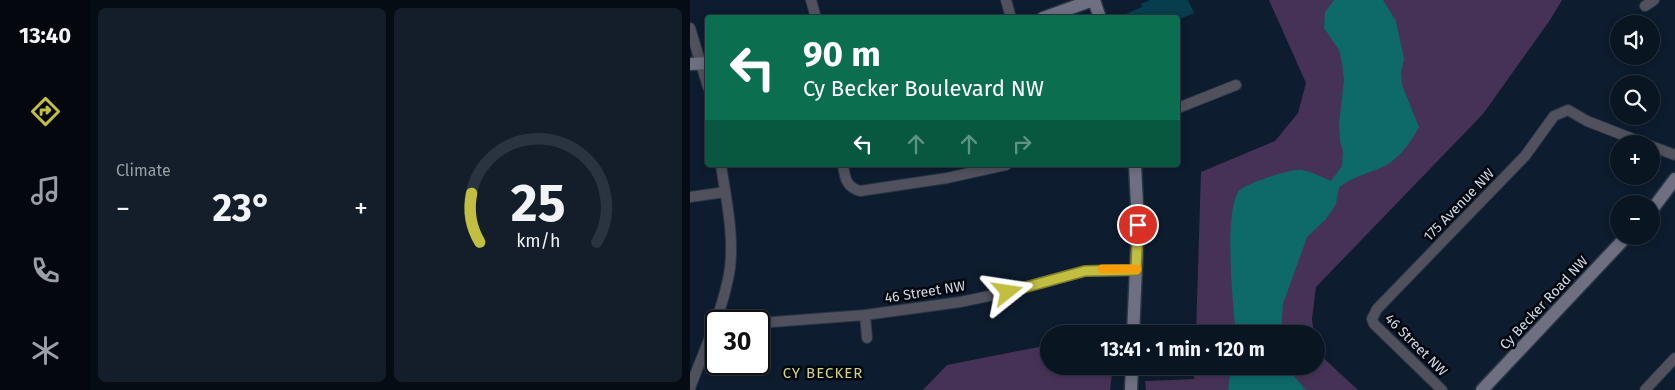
<!DOCTYPE html>
<meta charset="utf-8">
<style>
body{margin:0;font-family:"Fira Sans",sans-serif;background:#131e2a;color:#f1f3f6;height:100vh;display:flex;flex-direction:column;font-size:19px;white-space:nowrap}
*{box-sizing:border-box;margin:0}
p{font-size:16px;color:#999fa5}
.icon{flex:none;width:28px;height:28px;fill:none;stroke:currentColor;stroke-width:2;stroke-linecap:round;stroke-linejoin:round}
.map{position:relative;flex:1;overflow:hidden}
.panel{display:flex;flex-direction:column;gap:8px;padding:8px;background:#060c13;width:600px}
.panel>*{flex:none}
.guide{position:absolute;left:15px;top:15px;width:475px;height:152px;border-radius:5px;box-shadow:0 2px 8px #0003,0 0 0 1px #2a3440;background:#0b6e4f;color:#fff;overflow:hidden}
.buttons{position:absolute;left:920px;top:15px;display:grid;gap:10px}
.buttons a{display:grid;place-items:center;width:50px;height:50px;border-radius:50%;background:#0a1522;box-shadow:0 2px 8px #0003,0 0 0 1px #2a3440;font-size:25px}
.speed{position:absolute;left:15px;top:310px;display:flex;gap:10px;font-size:25px;font-weight:700;text-align:center}
.speed>*{display:grid;place-content:center;width:65px;height:65px;border-radius:50%;background:#0a1522;box-shadow:0 2px 8px #0003,0 0 0 1px #2a3440;line-height:1}
.speed .limit{border:2px solid #111;border-radius:8px;background:#fff;color:#111}
.pin{position:absolute;display:grid;place-items:center;width:42px;height:42px;color:#fff;margin:-21px;border:2px solid #fff;border-radius:50%;box-shadow:0 1px 5px #0007}
.me{position:absolute;width:55px;margin:-28px;rotate:75deg;stroke-linejoin:round;filter:drop-shadow(0 0 4px #0008)}
.turn{display:flex;align-items:center;gap:18px;height:105px;padding:0 15px;font-size:22px}
.turn .icon{width:65px;height:65px;stroke-width:2.5}
.turn b{display:block;font-size:35px;line-height:42px}
.lanes{display:flex;align-items:center;height:48px;padding:0 15px;background:#0003;justify-content:center;gap:25px;direction:ltr}
.lanes .off{opacity:.35}
.big{font-size:38px;font-weight:700;line-height:1.1}
.panel .card{flex:1;display:flex;flex-direction:column;justify-content:center;gap:8px;min-width:0;padding:0 18px;border-radius:8px;background:#131e2a}
.panel .dial{align-items:center;gap:0}
.dial svg{height:130px;overflow:visible;fill:none;stroke:#2a3440;stroke-width:7;stroke-linecap:round;text-anchor:middle}
.dial text{fill:#f1f3f6;stroke:none}
.heat{display:flex;justify-content:space-between;align-items:center;font-size:28px;direction:ltr}
.panel .tiles{flex:1;display:grid;gap:8px;grid-template-columns:repeat(2,1fr)}
.trip{position:absolute;left:350px;top:325px;width:285px;height:50px;border-radius:25px;background:#0a1522;box-shadow:0 2px 8px #0003,0 0 0 1px #2a3440;font-weight:700;line-height:50px;text-align:center}
main{display:flex;flex:1;min-height:0}
.tab-bar{display:flex;flex-direction:column;width:90px;justify-content:space-around;align-items:center;background:#04080e;color:#999fa5}
.tab-bar .icon{width:35px;height:35px}
.tab-bar .active{color:#c1be40}
.tab-bar b{font-size:22px;color:#f1f3f6}
.map>svg:first-child{display:block}
.green{fill:#463256}
.water{fill:#0d6a69}
.building{fill:#073d4d}
.lines{fill:none;stroke-linecap:round;stroke-linejoin:round}
.street-casing{stroke:#283648;stroke-width:12}
.secondary-casing{stroke:#283648;stroke-width:15}
.street{stroke:#50515c;stroke-width:10}
.secondary{stroke:#6e7081;stroke-width:12}
.route-casing{stroke:#7d7c2a;stroke-width:12}
.route{stroke:#c1be40;stroke-width:9}
.slow{stroke:#f59e0b;stroke-width:9}
.labels{text-anchor:middle;dominant-baseline:central;stroke-width:5;stroke-linejoin:round;paint-order:stroke}
.street-label{font-size:14px;fill:#cfd9e5;stroke:#03070e}
.neighbourhood-label{font-size:15px;letter-spacing:1px;fill:#d4d384;stroke:#03070e}
</style>
<main>
<nav class="tab-bar">
<b>13:40</b>
<svg class="icon active" aria-label="directions" viewBox="0 0 24 24"><path d="M12 3l9 9-9 9-9-9zM9 14v-3h6M13 9l2 2-2 2"/></svg>
<svg class="icon" aria-label="music" viewBox="0 0 24 24"><path d="M9 18V5l10-2v13"/><circle cx="6" cy="18" r="3"/><circle cx="16" cy="16" r="3"/></svg>
<svg class="icon" aria-label="phone" viewBox="0 0 24 24"><path d="M5 4h4l2 5-3 2q2 4 5 5l2-3 5 2v4C11 20 4 13 5 4z"/></svg>
<svg class="icon" aria-label="climate" viewBox="0 0 24 24"><path d="M12 3v18M4 7l16 10M4 17L20 7"/></svg>
</nav>
<section class="panel">
<div class="tiles">
<div class="card"><p>Climate</p>
<div class="heat"><a>−</a><b class="big">23°</b><a>+</a></div>
</div>
<div class="card dial"><svg viewBox="0 0 100 80">
<path d="M14 69A42 42 0 1 1 86 69"/>
<path d="M14 69A42 42 0 0 1 9 39" stroke="#c1be40"/>
<text x="50" y="56" font-size="32" font-weight="700">25</text>
<text x="50" y="72" font-size="11">km/h</text>
</svg></div>
</div>
</section>
<div class="map">
<svg width="985" height="390" viewBox="0 0 985 390">
<rect width="100%" height="100%" fill="#0d1c2e"/>
<path class="green" d="M 579,0 L 872,0 L 860,20 L 793,114 L 626,287 L 622,319 L 624,334 L 506,334 L 511,172 L 585,141 L 608,113 L 616,83 Z
M 359,345 L 359,366 L 423,366 L 420,390 L 233,390 L 257,365 Z
M 626,345 L 627,352 L 668,390 L 456,390 L 455,381 L 504,379 L 504,366 L 626,366 Z"/>
<path class="water" d="M 644,0 L 693,0 L 706,21 L 714,59 L 711,72 L 712,85 L 729,127 C 720,144 707,162 688,169 C 672,175 664,177 649,187 L 646,204 L 636,219 L 617,237 L 593,304 L 591,334 L 546,334 C 543,305 534,216 548,192 C 553,184 602,168 612,170 C 622,172 632,177 641,181 L 652,166 L 653,151 L 650,141 L 649,124 L 654,80 L 652,63 L 649,50 L 634,28 L 635,12 Z
M 541,366 L 595,366 L 616,390 L 538,390 Z"/>
<path class="building" d="M 460,0 L 498,0 L 504,13 L 492,18 L 426,18 L 452,7 L 451,4 Z"/>
<g class="lines">
<defs>
<path id="street" d="M 121,0 L 126,18
M 316,0 L 321,18
M 955,6 L 964,0
M 0,28 L 18,87
M 488,108 L 546,85
M 961,146 L 985,155
M 153,165 C 155,178 156,187 170,191 L 257,178 L 316,165
M 0,197 L 35,192
M 175,315 L 177,338
M 69,323 L 175,315 L 270,302 L 318,292 L 395,271 L 447,270
M 0,388 C 14,350 34,309 40,268 C 44,233 36,199 31,165
M 752,390 L 684,324 L 682,319 L 687,309 L 835,156 L 864,116 L 878,110 L 897,121 L 956,144
M 955,390 L 985,358"/>
<path id="secondary" d="M 404,0 L 410,18
M 353,18 L 403,0
M 0,64 L 18,63
M 961,211 L 985,179
M 443,334 L 448,225 L 445,165
M 441,390 L 442,366
M 792,390 L 937,236"/>
</defs>
<use href="#street" class="street-casing"/>
<use href="#secondary" class="secondary-casing"/>
<use href="#street" class="street"/>
<use href="#secondary" class="secondary"/>
</g>
<g class="lines">
<defs>
<path id="route" d="M 318,292 L 395,271 L 446,270 L 448,225"/>
</defs>
<use href="#route" class="route-casing"/>
<use href="#route" class="route"/>
<path class="slow" d="M 412,269 L 447,269"/>
</g>
<g class="labels">
<g class="street-label">
<text transform="translate(769 205) rotate(-46)">175 Avenue NW</text>
<text transform="translate(235 292) rotate(-9)">46 Street NW</text>
<text transform="translate(854 303) rotate(-47)">Cy Becker Road NW</text>
<text transform="translate(726 345) rotate(45)">46 Street NW</text>
</g>
<g class="neighbourhood-label">
<text x="133" y="373">CY BECKER</text>
</g>
</g>
</svg>
<div class="buttons">
<a><svg class="icon" aria-label="sound" viewBox="0 0 24 24"><path d="M4 9h4l5-4v14l-5-4H4zM17 9q2 3 0 6"/></svg></a>
<a><svg class="icon" aria-label="search" viewBox="0 0 24 24"><circle cx="10" cy="10" r="6"/><path d="M15 15l6 6"/></svg></a>
<a>+</a>
<a>−</a>
</div>
<div class="speed"><div class="limit">30</div></div>
<div class="pin" style="left:448px;top:225px;background:#d93025"><svg class="icon" aria-label="arrive" viewBox="0 0 24 24"><path d="M6 21V4h12l-3 4 3 4H6"/></svg></div>
<svg class="me" style="left:318px;top:292px" viewBox="-20 -20 40 40"><path d="M0-17L14 15 0 8-14 15z" fill="#c1be40" stroke="#fff" stroke-width="4"/></svg>
<div class="trip">13:41 · 1 min · 120 m</div>
<div class="guide">
<div class="turn"><svg class="icon" aria-label="left" viewBox="0 0 24 24"><path d="M17 20v-9H6M10 6l-5 5 5 5"/></svg><div><b>90 m</b>Cy Becker Boulevard NW</div></div>
<div class="lanes"><svg class="icon" aria-label="left" viewBox="0 0 24 24"><path d="M17 20v-9H6M10 6l-5 5 5 5"/></svg><svg class="icon off" aria-label="ahead" viewBox="0 0 24 24"><path d="M12 20V5M6 11l6-6 6 6"/></svg><svg class="icon off" aria-label="ahead" viewBox="0 0 24 24"><path d="M12 20V5M6 11l6-6 6 6"/></svg><svg class="icon off" aria-label="right" viewBox="0 0 24 24"><path d="M7 20v-9h11M14 6l5 5-5 5"/></svg></div>
</div>
</div>
</main>
